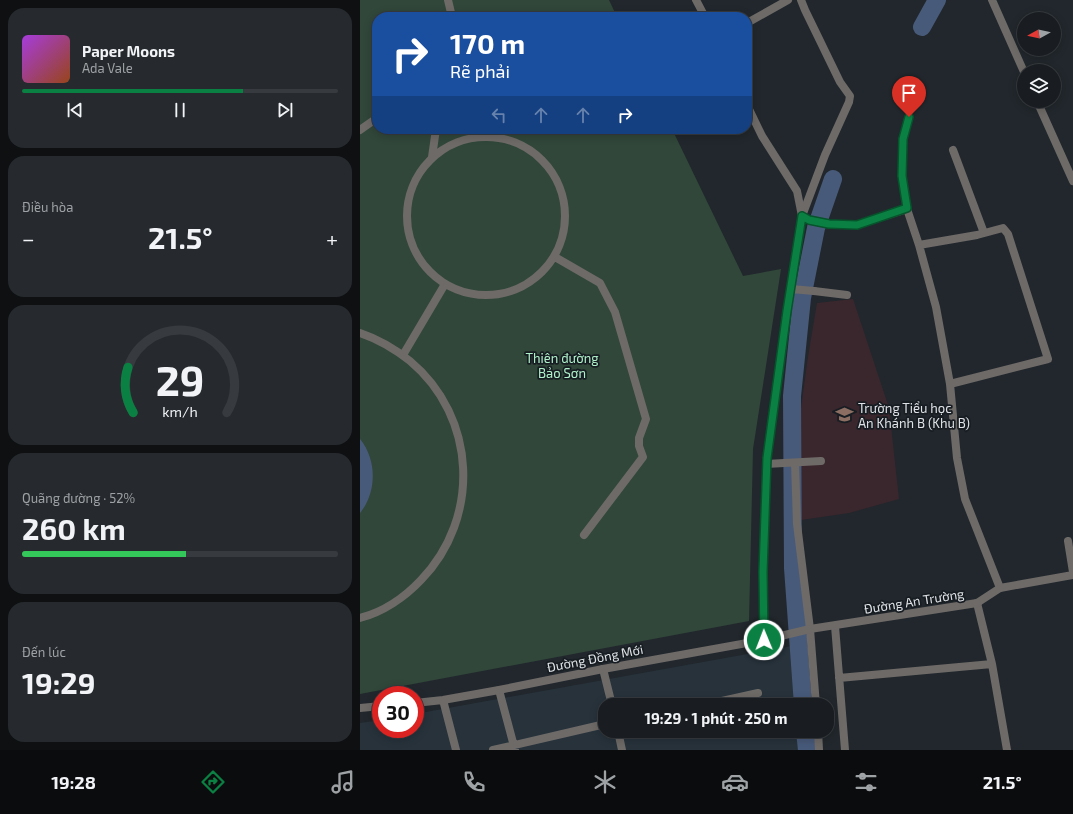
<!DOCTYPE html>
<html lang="vi">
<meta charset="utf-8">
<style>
body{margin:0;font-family:"Exo 2",sans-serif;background:#262a2e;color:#f1f3f6;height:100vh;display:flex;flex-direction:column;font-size:15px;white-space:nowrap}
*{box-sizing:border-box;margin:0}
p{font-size:13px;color:#9fa2a5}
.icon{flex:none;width:22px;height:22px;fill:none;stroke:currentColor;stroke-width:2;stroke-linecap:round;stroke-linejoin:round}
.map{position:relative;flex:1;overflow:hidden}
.side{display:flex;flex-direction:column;gap:8px;padding:8px;background:#0e1012;width:360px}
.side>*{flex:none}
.top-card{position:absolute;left:12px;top:12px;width:380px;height:122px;border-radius:16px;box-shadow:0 2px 10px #0003,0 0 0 1px #373b3f;background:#1a4fa0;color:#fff;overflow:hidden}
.needle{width:26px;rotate:262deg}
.buttons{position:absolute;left:657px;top:12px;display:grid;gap:8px}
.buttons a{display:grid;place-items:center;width:44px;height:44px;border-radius:50%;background:#191d21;box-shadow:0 2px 10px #0003,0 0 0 1px #373b3f;font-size:20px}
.speed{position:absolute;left:12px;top:686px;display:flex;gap:8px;font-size:20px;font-weight:700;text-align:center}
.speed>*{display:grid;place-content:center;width:52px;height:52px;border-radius:50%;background:#191d21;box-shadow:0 2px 10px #0003,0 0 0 1px #373b3f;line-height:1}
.speed .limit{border:6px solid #d22;background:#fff;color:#111}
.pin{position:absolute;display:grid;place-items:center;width:34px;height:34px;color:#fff;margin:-41px -17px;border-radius:50% 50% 50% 0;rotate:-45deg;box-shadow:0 0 4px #0007}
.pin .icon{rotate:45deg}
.me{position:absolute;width:44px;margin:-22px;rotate:359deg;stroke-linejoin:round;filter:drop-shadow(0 0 3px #0008)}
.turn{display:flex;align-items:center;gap:14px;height:84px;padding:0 12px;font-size:18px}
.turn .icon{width:52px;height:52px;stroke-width:2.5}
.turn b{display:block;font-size:28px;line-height:34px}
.lanes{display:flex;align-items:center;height:38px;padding:0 12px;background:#0003;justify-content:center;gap:20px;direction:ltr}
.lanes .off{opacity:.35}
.big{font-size:30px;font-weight:700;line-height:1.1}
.side .card{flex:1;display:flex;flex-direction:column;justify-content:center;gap:6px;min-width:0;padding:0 14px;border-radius:16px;background:#262a2e}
.side .dial{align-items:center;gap:0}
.dial svg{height:104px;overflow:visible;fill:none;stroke:#373b3f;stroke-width:7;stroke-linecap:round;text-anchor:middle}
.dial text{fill:#f1f3f6;stroke:none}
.song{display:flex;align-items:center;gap:12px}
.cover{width:48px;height:48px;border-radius:6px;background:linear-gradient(135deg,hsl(280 70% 55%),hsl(20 70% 35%))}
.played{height:4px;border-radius:2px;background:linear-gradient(90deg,#0b8043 70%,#373b3f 70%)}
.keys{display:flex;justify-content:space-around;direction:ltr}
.heat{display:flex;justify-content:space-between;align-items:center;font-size:22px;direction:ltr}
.charge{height:6px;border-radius:3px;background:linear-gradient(90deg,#34c759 52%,#373b3f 0)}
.trip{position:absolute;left:238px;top:698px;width:236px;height:40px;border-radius:16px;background:#191d21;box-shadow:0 2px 10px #0003,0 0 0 1px #373b3f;font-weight:700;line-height:40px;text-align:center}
.dock{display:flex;height:64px;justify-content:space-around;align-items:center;background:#0a0c0d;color:#9fa2a5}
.dock .icon{width:28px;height:28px}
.dock .current{color:#0b8043}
.dock b{font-size:18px;color:#f1f3f6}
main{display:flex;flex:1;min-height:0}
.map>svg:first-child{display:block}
.built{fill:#27323b}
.education{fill:#3a272d}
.green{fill:#31473a}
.water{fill:#485a7a}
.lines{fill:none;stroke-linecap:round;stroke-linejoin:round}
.canal{stroke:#485a7a;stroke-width:18}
.lane{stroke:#6e6a68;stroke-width:8}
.street{stroke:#6e6a68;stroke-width:8}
.route-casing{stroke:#07532c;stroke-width:10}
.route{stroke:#0b8043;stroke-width:7}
.labels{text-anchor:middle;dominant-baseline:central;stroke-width:3.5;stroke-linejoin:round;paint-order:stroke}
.park-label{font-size:13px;fill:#b0f3cb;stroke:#171d22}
.poi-label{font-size:13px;fill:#dfe3e7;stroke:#171d22;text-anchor:start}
.street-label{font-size:13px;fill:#dfe3e7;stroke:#171d22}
</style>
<main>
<section class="side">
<div class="card">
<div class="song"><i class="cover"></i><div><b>Paper Moons</b><p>Ada Vale</p></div></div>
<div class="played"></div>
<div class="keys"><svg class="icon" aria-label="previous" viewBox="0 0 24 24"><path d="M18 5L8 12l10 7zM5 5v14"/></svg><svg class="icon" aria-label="pause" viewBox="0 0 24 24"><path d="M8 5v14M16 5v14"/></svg><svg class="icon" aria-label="next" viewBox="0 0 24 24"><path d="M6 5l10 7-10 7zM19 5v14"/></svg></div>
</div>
<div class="card"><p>Điều hòa</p>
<div class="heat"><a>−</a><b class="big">21.5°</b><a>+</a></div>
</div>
<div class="card dial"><svg viewBox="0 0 100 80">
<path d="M14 69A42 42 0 1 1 86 69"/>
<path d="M14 69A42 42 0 0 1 10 34" stroke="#0b8043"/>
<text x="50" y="56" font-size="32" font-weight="700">29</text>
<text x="50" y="72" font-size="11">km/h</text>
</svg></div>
<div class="card"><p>Quãng đường · 52%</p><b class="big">260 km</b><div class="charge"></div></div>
<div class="card"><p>Đến lúc</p><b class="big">19:29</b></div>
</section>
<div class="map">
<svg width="713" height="750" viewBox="0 0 713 750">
<rect width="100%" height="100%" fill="#21272c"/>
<path class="built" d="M 432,646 L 436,705 L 245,705 L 245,731 L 438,731 L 440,750 L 0,750 L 0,723 L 21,720 L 21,729 L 55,729 L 55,714 Z"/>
<path class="education" d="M 493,299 L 529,408 L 539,499 L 489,513 L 441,520 L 439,423 L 448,357 L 457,303 Z"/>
<path class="green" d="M 0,0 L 249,0 L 257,17 L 17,17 L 17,129 L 312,129 L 383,276 L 421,269 L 393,449 L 389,621 L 0,694 Z"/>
<path class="water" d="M 0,439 C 17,460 17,492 0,513 Z"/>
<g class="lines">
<path class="canal" d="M 562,27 L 577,0
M 443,705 L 433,568 L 432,396 L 442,298 L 456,228 L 473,179
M 445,731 L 447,750"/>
<path class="lane" d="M 88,0 L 92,17
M 441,0 L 445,10 L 480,82 L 490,96 L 489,102 L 465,155 L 442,216 L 449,220 L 469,224 L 497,225 L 547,209
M 387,23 L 428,0
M 549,117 L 543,139 L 542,176 L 547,209 L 559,245 L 576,307 L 590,384 L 597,458 L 605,499 L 640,588
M 0,130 L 17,118
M47 216a79 79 0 1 1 158 0a79 79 0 1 1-158 0Z
M 593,150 L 624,233
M 72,157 L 76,129
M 559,245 L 617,235 L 643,228 L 648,234 L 688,359 L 590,384
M 195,257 L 240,283 L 255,312 L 286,419 L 279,438 L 279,446 L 283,457 L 224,535
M 454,291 L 487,295
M 0,333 C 18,339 35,349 50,361 C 117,417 121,518 61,580 C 45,597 23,612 0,618
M 43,355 L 85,284
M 435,463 L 437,524 L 450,629 L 456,705
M 406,464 L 461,461
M 617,603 L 632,664 L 647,750
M 475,626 L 485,750
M 243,669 L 252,705
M 479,678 L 632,664
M 139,690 L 155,750
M 344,705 L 398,693
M 258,731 L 262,750
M 458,731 L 459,750
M 133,750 L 245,724"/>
<path class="street" d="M 336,0 L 345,17
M 632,0 L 664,72
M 677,101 L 713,181
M 387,105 L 402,136 L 437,191 L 442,216 L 427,311 L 407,458 L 403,572 L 404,640
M 431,289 L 454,291
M 708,541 L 713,572
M 83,700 L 96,750
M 55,703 L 83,700 L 139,690 L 243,669 L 404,640 L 450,629 L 617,603 L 640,588 L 713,575
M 0,708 L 21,706"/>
</g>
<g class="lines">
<defs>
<path id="route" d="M 404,640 L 403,572 L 407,458 L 427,311 L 442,216 L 449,220 L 469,224 L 497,225 L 547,208 L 542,176 L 543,139 L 549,117"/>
</defs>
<use href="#route" class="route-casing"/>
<use href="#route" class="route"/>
</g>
<defs>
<symbol id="school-bare" viewBox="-9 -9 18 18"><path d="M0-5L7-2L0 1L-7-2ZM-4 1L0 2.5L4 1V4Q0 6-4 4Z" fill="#8d6e63" stroke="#171d22" stroke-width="2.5" paint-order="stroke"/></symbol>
</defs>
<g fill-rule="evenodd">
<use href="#school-bare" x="472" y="402" width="25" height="25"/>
</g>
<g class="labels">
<g class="park-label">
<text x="202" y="358">Thiên đường<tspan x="202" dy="15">Bảo Sơn</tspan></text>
</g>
<g class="poi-label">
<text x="498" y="408">Trường Tiểu học<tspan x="498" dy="15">An Khánh B (Khu B)</tspan></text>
</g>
<g class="street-label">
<text transform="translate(554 601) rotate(-9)">Đường An Trường</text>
<text transform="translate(235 658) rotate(-11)">Đường Đồng Mới</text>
</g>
</g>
</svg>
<div class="buttons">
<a><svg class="needle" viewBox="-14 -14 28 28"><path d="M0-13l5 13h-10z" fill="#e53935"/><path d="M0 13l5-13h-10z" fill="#9fa2a5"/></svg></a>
<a><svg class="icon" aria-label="layers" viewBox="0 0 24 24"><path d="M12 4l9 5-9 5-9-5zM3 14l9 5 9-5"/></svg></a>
</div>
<div class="speed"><div class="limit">30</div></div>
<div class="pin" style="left:549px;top:117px;background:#d93025"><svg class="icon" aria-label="arrive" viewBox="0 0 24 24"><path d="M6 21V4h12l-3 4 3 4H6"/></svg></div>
<svg class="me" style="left:404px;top:640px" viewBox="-20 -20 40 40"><circle r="17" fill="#0b8043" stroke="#fff" stroke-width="3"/><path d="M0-11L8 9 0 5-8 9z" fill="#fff"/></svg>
<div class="trip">19:29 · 1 phút · 250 m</div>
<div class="top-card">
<div class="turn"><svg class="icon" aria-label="right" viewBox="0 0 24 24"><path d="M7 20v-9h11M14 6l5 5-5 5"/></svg><div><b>170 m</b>Rẽ phải</div></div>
<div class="lanes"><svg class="icon off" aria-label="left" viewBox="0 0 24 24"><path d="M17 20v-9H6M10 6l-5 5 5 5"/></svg><svg class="icon off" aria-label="ahead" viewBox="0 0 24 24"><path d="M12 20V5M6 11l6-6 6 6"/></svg><svg class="icon off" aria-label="ahead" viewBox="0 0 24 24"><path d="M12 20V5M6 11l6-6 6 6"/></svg><svg class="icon" aria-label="right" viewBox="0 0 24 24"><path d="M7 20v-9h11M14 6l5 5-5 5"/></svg></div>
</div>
</div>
</main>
<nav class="dock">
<b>19:28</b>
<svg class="icon current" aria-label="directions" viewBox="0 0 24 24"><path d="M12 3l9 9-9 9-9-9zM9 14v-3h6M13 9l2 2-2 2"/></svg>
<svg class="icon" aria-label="music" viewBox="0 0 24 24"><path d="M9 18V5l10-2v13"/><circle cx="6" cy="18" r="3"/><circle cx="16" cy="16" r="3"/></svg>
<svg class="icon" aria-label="phone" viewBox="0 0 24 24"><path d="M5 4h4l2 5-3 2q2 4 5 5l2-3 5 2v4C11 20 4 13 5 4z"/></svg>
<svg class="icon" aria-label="climate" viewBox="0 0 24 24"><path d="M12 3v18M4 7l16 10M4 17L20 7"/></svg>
<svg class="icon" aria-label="car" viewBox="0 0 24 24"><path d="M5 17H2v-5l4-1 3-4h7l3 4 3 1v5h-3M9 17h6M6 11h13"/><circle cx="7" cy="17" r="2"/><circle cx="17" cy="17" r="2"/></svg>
<svg class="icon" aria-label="filters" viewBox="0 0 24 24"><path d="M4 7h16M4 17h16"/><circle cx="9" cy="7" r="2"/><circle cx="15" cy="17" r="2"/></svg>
<b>21.5°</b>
</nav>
